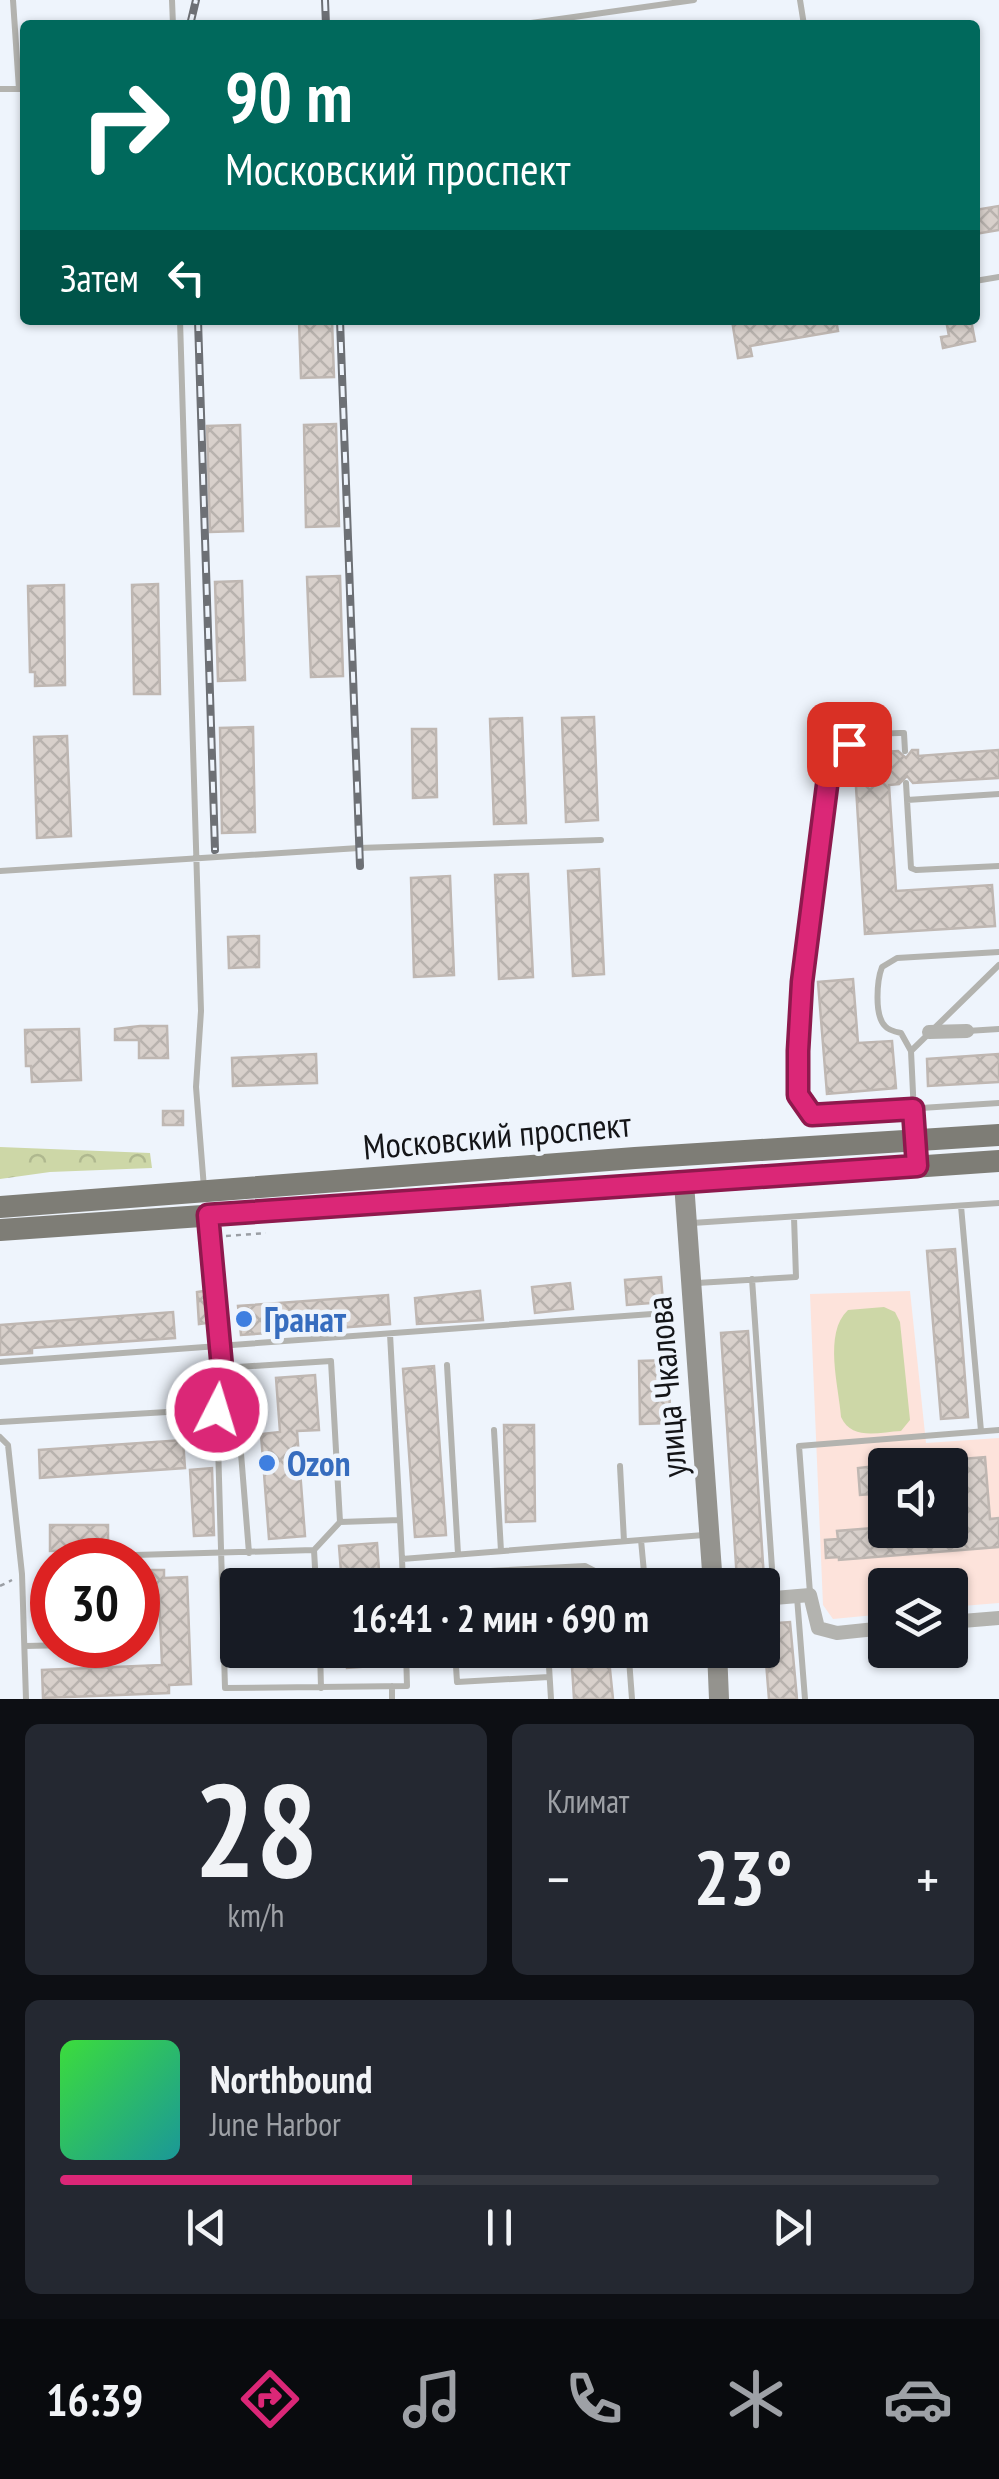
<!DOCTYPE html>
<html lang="ru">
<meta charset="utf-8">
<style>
body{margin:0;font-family:"PT Sans Narrow",sans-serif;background:#242831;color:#f1f3f6;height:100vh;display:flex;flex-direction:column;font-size:38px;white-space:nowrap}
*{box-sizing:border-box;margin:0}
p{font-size:32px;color:#9ea1a6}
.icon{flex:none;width:55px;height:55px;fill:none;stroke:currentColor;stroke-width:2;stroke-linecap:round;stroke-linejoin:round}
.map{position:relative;height:1699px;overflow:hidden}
.side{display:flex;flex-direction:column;gap:25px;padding:25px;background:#0d0f14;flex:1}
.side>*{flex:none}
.hud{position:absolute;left:20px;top:20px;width:960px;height:305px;border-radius:10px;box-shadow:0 2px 8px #0004;background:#00695c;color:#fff;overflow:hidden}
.controls{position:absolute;left:868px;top:1448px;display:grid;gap:20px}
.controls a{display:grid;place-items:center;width:100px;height:100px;border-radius:10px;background:#171b24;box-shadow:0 2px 8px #0004;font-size:50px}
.speed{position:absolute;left:30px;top:1538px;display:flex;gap:20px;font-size:50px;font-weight:700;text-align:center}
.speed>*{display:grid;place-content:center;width:130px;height:130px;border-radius:50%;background:#171b24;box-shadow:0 2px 8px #0004;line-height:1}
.speed .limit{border:15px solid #d22;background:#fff;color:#111}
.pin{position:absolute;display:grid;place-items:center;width:85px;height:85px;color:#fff;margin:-42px;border-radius:20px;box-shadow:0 5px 15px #0006}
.me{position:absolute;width:110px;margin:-55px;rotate:5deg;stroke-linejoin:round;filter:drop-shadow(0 0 8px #0008)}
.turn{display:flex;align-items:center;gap:35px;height:210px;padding:0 40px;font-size:45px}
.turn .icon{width:130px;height:130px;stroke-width:2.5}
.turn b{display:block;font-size:70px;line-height:85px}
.then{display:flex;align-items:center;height:95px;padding:0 40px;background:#0003;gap:20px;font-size:38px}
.big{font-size:75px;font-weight:700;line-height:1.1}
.side .tile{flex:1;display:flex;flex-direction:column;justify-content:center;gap:15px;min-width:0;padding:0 35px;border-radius:15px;background:#242831}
.side .dial{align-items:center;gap:0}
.dial b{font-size:130px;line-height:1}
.song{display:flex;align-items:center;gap:30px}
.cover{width:120px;height:120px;border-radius:15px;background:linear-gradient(135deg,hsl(120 70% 55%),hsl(180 70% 35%))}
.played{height:10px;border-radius:5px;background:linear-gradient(90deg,#db2777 40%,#363941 40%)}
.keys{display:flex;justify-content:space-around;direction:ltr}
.heat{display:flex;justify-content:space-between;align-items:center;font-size:55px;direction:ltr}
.side .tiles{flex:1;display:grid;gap:25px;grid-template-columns:1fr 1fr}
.tile:last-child{grid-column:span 2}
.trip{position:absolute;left:220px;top:1568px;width:560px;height:100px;border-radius:10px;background:#171b24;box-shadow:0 2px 8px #0004;font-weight:700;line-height:100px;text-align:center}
.tabs{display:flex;height:160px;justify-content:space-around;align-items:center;background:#090b0e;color:#9ea1a6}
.tabs .icon{width:70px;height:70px}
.tabs .selected{color:#db2777}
.tabs b{font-size:45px;color:#f1f3f6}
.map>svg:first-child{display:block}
.education{fill:#fde3db;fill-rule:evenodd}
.forest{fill:url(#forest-crowns)}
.pitch{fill:#cdd7a7}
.building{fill:url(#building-cross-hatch);stroke:#bfb7b2;stroke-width:2.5}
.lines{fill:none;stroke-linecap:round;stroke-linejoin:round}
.path{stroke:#9a9ea4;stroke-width:2.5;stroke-dasharray:5 5;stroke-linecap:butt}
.lane{stroke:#b3b3af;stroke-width:6}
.street{stroke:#b3b3af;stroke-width:14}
.secondary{stroke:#94938e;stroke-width:20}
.primary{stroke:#7e7d76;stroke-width:22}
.rail-casing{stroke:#6d7075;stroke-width:8}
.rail{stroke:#eef4fc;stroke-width:4;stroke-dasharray:11;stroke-linecap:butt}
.route-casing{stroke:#8e194d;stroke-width:25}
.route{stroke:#db2777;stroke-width:18}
.shop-dot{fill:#3f7fe0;stroke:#eef4fc;stroke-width:4}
.labels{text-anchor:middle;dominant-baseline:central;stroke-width:9;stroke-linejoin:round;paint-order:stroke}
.street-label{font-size:35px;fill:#141518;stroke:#eef4fc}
.shop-label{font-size:35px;font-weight:bold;fill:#366cbe;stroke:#eef4fc;text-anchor:start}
</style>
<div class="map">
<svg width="999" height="1699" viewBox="0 0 999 1699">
<defs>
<pattern id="forest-crowns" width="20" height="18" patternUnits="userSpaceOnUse" patternTransform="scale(2.5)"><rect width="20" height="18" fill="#cdd7a7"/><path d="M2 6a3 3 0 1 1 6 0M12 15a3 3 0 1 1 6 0" fill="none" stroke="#afb88f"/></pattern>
<pattern id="building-cross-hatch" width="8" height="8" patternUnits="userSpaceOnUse" patternTransform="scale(2.5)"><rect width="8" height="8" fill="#d8d0cb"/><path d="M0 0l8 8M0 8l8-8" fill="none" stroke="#b8b2ae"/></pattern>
</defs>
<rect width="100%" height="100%" fill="#eef4fc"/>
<path class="education" d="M 910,1291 L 926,1443 L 999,1438 L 999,1603 L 950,1607 L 950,1585 L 885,1585 L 885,1614 L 833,1619 L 823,1605 L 810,1294 ZM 885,1465 L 950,1465 L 950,1530 L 885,1530 Z"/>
<path class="forest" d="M 0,1147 L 150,1153 L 152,1168 L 50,1172 L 0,1179 Z"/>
<path class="pitch" d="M 884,1307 L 895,1312 L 900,1322 L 910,1420 L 901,1431 C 879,1432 852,1441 841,1417 C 839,1387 823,1333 848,1310 Z"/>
<path class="building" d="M 999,206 L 999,230 L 975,234 L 975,210 Z
M 299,320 L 332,320 L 334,377 L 301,378 Z
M 732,320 L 836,320 L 838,331 L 750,346 L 752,356 L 738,358 Z
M 946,320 L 971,320 L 975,341 L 943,348 L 941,337 L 949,336 Z
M 336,424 L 339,526 L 306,527 L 304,425 Z
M 240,425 L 243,531 L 210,532 L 207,426 Z
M 340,576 L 343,676 L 311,677 L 307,577 Z
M 242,581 L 245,680 L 218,681 L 215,582 Z
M 158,584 L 160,694 L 134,694 L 132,585 Z
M 64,585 L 65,685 L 35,686 L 35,672 L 30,672 L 28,586 Z
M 594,717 L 598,820 L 566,822 L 562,718 Z
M 522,718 L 526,823 L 494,824 L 490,719 Z
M 253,727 L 255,832 L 222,833 L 220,728 Z
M 412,729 L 436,729 L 437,797 L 413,798 Z
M 67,736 L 71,836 L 37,838 L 34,737 Z
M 912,750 L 918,750 L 918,756 L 999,750 L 999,778 L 913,783 L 907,776 L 899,784 L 889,785 L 896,891 L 992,885 L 995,926 L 865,934 L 854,754 L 898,751 L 906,758 Z
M 599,869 L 604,974 L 573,976 L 568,871 Z
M 528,874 L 533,977 L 499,979 L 495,875 Z
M 450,876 L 454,975 L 414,977 L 411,878 Z
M 259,936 L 259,967 L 229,968 L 228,937 Z
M 853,979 L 858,1043 L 892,1041 L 896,1088 L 827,1094 L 818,982 Z
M 140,1026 L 167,1026 L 168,1058 L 139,1058 L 139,1040 L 115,1040 L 115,1029 Z
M 79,1029 L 81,1080 L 32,1082 L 31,1066 L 26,1066 L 25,1030 Z
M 316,1054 L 317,1083 L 233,1086 L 232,1058 Z
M 999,1054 L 999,1082 L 928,1086 L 927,1059 Z
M 163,1111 L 183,1111 L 183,1125 L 163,1125 Z
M 955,1249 L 968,1417 L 941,1419 L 927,1251 Z
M 661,1277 L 663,1302 L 627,1305 L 625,1280 Z
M 570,1283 L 573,1309 L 535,1313 L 532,1287 Z
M 204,1291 L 207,1323 L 199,1324 L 197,1292 Z
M 480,1291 L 483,1320 L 417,1324 L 415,1298 Z
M 388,1295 L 390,1324 L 241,1335 L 238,1306 Z
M 173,1312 L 175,1338 L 32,1348 L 32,1353 L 0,1355 L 0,1325 Z
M 748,1331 L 764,1579 L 737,1580 L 721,1333 Z
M 669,1360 L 670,1423 L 640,1424 L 639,1361 Z
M 434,1366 L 446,1535 L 415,1537 L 403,1369 Z
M 315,1375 L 319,1430 L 297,1431 L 305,1536 L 269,1539 L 261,1434 L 280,1432 L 276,1378 Z
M 504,1425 L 534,1425 L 535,1521 L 506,1522 Z
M 183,1440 L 185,1468 L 40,1478 L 39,1450 Z
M 985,1457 L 990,1519 L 999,1518 L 999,1547 L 839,1560 L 839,1557 L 826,1558 L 825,1540 L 838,1539 L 837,1531 L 885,1527 L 885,1530 L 950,1530 L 950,1460 Z
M 885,1465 L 885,1493 L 860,1495 L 858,1468 Z
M 212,1468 L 214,1535 L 194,1536 L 190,1470 Z
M 50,1525 L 108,1525 L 108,1550 L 50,1551 Z
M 377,1543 L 380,1585 L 342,1585 L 339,1546 Z
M 150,1570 L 164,1570 L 164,1578 L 187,1577 L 191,1684 L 169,1685 L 169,1693 L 43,1698 L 42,1670 L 162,1665 L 159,1595 L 151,1595 Z
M 567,1574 L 568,1585 L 518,1585 L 518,1577 Z
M 790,1622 L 797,1699 L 769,1699 L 763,1624 Z
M 346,1650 L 384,1650 L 385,1665 L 347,1668 Z
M 571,1650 L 608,1650 L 613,1699 L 574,1699 Z
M 313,1652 L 314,1665 L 298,1666 L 297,1653 Z"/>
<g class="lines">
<path class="path" d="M 226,1236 L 266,1233
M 0,1586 L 12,1580"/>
<path class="lane" d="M 13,0 L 19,89
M 172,0 L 173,25
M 800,0 L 804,25
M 517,25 L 694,0
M 0,89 L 25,89
M 975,281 L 999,277
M 180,320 L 201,1011 L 196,1087 L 204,1188
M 905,751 L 904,733 C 873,732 852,740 830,762 L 802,982 L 798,1051 L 799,1095 L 812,1115 L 999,1103
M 906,783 L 907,800
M 999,794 L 907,800 L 911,868 L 916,870 L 999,866
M 0,871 L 359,848 L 601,840
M 967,1031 L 999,1029
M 911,1051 L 999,965
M 915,1135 L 911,1051 L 901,1033 C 896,1032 888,1030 885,1026 C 874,1015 877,980 882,967 L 897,958 L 999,952
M 961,1206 L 981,1431
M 692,1223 L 999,1203
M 752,1279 L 774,1597
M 697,1283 L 796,1277 L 794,1217
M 390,1334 L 400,1520
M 0,1362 L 652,1314
M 447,1365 L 458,1554
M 223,1368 L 331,1361 L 340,1522 L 400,1520 L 402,1559
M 226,1379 L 238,1416 L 249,1553
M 0,1422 L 217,1409 L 225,1688 L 407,1686 L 406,1650
M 494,1430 L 501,1551
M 0,1437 L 8,1445 L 22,1574 L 26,1699
M 620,1466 L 624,1541
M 641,1540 L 645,1583
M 314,1550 L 316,1585
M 135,1560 L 135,1555 L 314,1550 L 340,1522
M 403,1585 L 402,1559 L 704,1535
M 452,1585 L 451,1573 L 585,1566 L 616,1582 L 645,1582
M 810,1593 L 799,1446 L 999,1430
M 797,1597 L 805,1699
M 25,1646 L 70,1645
M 320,1650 L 321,1688
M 455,1650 L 457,1682 L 549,1677
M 548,1650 L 551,1699
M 392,1699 L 392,1686
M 632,1699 L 629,1659 L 634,1650"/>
<path class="street" d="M 929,1032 L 967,1031
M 208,1215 L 222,1368 L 217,1409
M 762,1599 L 810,1595 L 818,1628 L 837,1633 L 885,1628
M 950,1622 L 999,1618"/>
<path class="secondary" d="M 684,1183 L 713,1585
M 717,1650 L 719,1699"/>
<path class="primary" d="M 0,1207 L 635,1158 L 999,1135
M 0,1230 L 999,1161"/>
<defs>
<path id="rail" d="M 325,0 L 326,25
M 190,25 L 196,0
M 198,320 L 215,850
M 340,320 L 360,866"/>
</defs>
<use href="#rail" class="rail-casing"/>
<use href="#rail" class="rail"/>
</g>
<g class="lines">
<defs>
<path id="route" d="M 217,1410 L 222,1368 L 208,1215 L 917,1166 L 913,1109 L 812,1115 L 798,1095 L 798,1051 L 802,982 L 830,762 L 849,744"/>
</defs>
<use href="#route" class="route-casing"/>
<use href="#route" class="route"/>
</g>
<g class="shop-dot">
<circle cx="244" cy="1319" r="10"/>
<circle cx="267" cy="1463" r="10"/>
</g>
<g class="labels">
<g class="street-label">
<text transform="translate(497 1135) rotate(-5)">Московский проспект</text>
<text transform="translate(666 1387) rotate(-95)">улица Чкалова</text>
</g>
<g class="shop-label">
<text x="264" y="1319">Гранат</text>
<text x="287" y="1463">Ozon</text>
</g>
</g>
</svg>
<div class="controls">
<a><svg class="icon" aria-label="sound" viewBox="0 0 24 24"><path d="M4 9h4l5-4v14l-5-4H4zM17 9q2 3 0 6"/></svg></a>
<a><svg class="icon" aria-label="layers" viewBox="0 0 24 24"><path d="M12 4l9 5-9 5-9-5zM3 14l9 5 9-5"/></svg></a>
</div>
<div class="speed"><div class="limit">30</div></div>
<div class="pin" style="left:849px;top:744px;background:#d93025"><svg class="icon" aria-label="arrive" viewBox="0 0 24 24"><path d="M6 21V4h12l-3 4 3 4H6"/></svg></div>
<svg class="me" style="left:217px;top:1410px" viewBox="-20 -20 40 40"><circle r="17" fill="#db2777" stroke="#fff" stroke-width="3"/><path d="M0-11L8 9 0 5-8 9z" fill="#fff"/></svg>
<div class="trip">16:41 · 2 мин · 690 m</div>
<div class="hud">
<div class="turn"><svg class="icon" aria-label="right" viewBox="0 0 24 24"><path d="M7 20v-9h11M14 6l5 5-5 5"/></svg><div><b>90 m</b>Московский проспект</div></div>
<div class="then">Затем<svg class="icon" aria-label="left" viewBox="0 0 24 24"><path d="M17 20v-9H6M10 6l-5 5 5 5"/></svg></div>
</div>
</div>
<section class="side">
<div class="tiles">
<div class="tile dial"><b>28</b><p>km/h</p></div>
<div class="tile"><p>Климат</p>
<div class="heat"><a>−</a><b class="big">23°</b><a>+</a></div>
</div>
<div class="tile">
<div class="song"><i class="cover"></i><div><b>Northbound</b><p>June Harbor</p></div></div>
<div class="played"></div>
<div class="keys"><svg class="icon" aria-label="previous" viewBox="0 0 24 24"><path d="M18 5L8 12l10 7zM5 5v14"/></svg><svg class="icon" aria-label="pause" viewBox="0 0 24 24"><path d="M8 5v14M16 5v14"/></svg><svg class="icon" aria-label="next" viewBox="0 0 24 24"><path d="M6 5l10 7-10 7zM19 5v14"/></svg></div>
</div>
</div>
</section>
<nav class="tabs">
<b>16:39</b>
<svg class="icon selected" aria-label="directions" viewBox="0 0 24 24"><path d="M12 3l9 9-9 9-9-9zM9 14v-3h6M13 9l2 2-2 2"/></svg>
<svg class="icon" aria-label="music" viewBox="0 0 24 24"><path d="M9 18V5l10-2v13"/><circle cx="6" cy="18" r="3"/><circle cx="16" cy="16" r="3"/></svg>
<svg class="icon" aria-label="phone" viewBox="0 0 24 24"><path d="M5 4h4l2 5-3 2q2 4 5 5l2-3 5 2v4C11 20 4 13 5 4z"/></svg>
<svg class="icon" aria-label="climate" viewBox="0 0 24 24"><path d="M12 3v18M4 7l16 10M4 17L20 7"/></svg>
<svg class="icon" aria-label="car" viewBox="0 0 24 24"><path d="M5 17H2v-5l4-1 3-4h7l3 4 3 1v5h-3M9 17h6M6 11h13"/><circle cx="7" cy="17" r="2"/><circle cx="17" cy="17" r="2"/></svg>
</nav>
